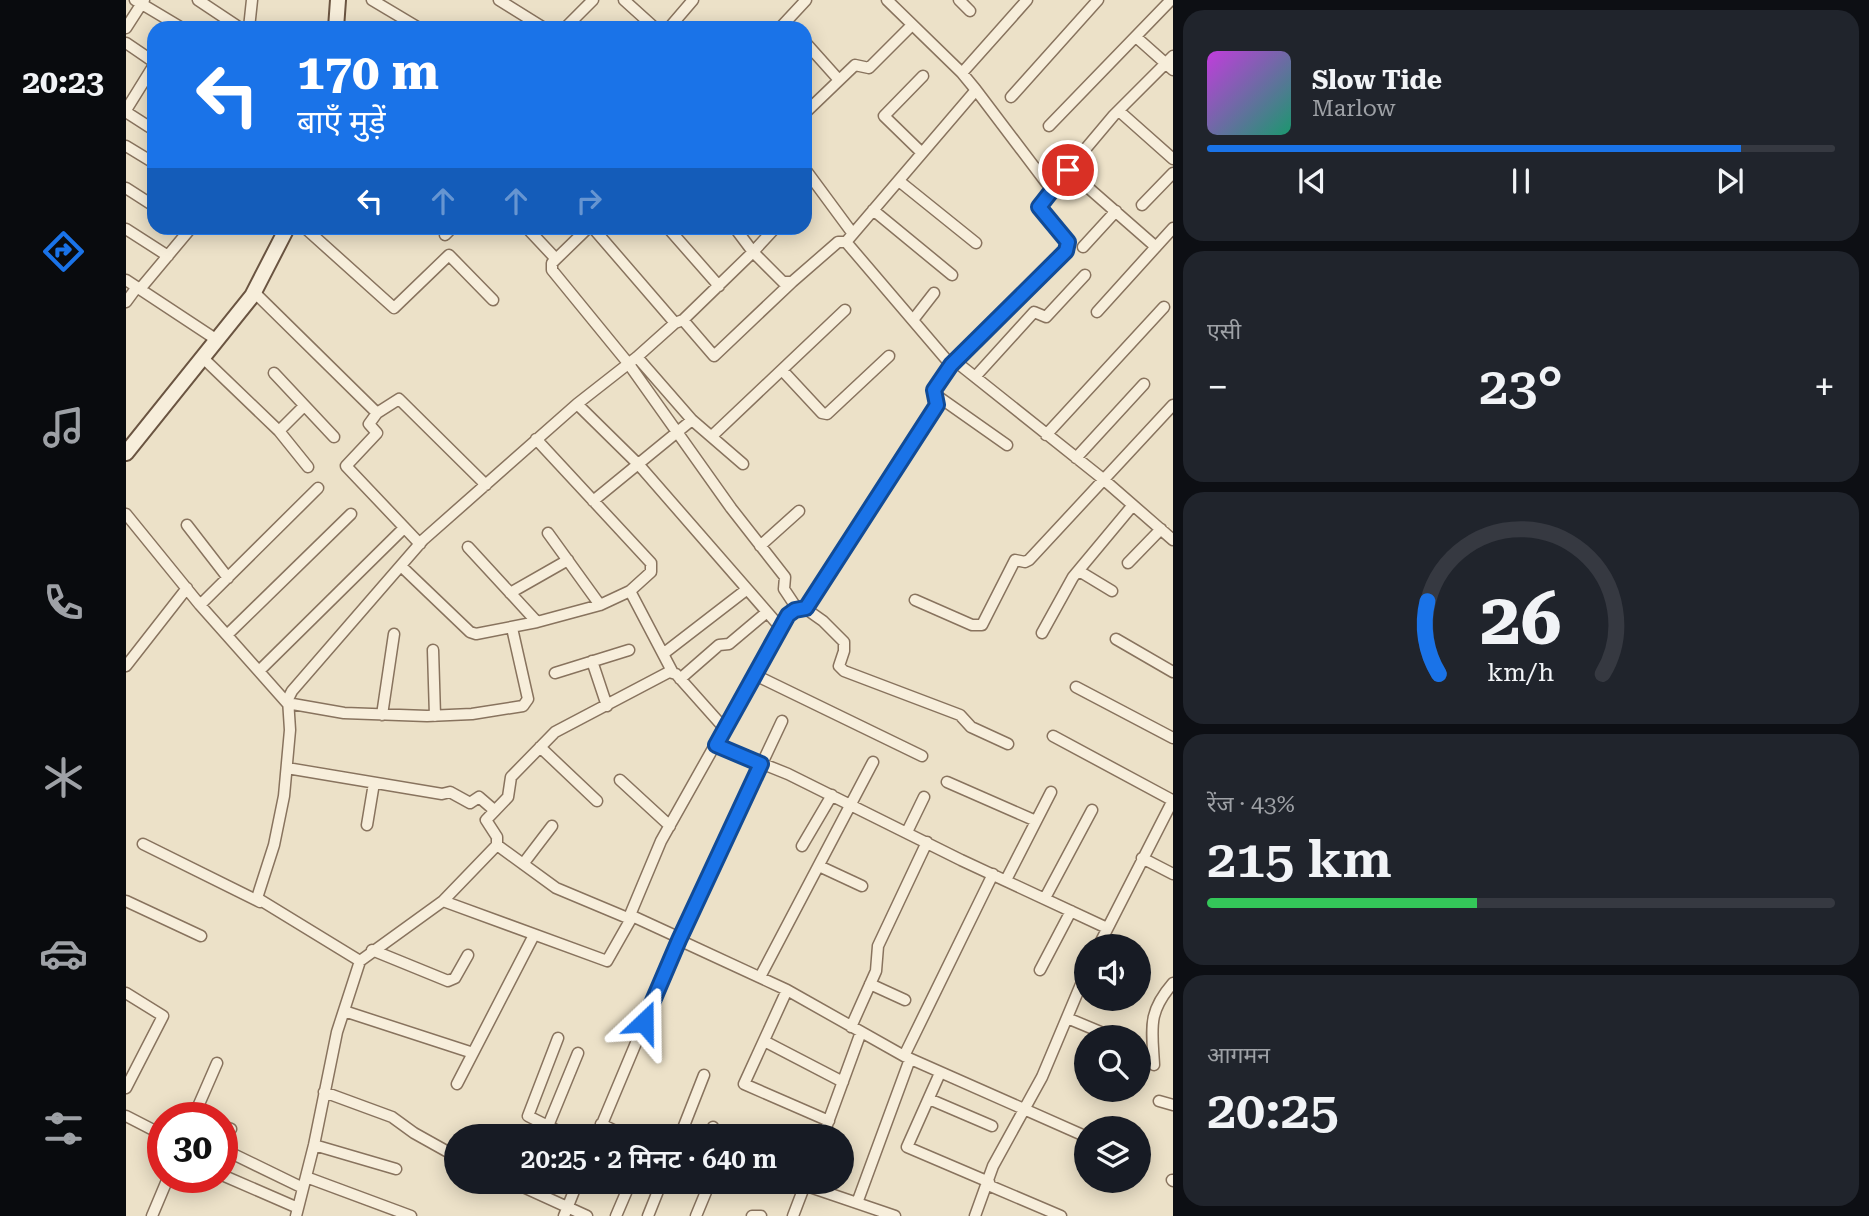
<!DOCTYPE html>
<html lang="hi">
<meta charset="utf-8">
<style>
body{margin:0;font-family:"Roboto Serif","Noto Sans Devanagari",serif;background:#20242c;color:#f1f3f6;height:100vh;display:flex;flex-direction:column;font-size:26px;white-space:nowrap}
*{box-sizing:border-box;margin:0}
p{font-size:23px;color:#9ea1a6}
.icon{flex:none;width:38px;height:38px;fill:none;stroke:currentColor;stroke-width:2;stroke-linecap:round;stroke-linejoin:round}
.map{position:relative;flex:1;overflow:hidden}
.sheet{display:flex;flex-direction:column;gap:10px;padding:10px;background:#0d0f14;width:696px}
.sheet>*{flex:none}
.banner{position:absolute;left:21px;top:21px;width:665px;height:214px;border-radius:21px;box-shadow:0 4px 18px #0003;background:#1a73e8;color:#fff;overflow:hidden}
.buttons{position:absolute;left:948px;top:934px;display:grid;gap:14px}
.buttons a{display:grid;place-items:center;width:77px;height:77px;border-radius:50%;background:#171b24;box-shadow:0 4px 18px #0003;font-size:35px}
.speed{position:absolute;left:21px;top:1102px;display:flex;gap:14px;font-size:35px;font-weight:700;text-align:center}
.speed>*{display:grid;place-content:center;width:91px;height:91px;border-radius:50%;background:#171b24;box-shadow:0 4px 18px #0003;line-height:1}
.speed .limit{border:10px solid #d22;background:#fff;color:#111}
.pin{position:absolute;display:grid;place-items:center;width:60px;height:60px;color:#fff;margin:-30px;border:4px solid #fff;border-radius:50%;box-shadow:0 2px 7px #0007}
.me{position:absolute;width:77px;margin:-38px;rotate:23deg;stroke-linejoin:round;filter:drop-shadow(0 0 5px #0008)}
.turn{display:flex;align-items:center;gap:24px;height:147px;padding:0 35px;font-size:32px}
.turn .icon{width:91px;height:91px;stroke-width:2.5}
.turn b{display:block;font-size:49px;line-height:60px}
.lanes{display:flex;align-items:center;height:66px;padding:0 35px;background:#0003;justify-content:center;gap:35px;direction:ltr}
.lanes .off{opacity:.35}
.big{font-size:52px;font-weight:600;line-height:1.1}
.sheet .widget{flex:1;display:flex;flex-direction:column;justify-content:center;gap:10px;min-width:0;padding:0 24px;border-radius:21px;background:#20242c}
.sheet .dial{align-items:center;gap:0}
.dial svg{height:182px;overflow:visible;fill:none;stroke:#363941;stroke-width:7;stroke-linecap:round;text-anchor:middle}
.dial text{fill:#f1f3f6;stroke:none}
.song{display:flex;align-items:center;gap:21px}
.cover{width:84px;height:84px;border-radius:10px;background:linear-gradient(135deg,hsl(290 70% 55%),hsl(160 70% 35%))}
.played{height:7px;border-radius:4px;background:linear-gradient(90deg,#1a73e8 85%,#363941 85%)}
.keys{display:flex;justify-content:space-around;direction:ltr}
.heat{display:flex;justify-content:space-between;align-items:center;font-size:38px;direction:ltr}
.charge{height:10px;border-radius:5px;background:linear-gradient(90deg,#34c759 43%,#363941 0)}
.trip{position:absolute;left:318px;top:1124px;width:410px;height:70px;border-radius:35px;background:#171b24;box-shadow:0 4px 18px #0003;font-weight:600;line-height:70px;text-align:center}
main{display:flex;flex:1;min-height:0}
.menu{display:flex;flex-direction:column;width:126px;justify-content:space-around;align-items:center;background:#090b0e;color:#9ea1a6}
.menu .icon{width:49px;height:49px}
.menu .selected{color:#1a73e8}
.menu b{font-size:32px;color:#f1f3f6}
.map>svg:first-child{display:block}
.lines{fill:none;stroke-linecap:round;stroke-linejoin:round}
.street-casing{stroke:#88735e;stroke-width:13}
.secondary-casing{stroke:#6a5441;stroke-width:18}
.street{stroke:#f7eedb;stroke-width:10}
.secondary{stroke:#f7eedb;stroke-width:14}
.route-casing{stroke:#114b97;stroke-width:18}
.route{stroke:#1a73e8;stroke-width:12}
</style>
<main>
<nav class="menu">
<b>20:23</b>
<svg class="icon selected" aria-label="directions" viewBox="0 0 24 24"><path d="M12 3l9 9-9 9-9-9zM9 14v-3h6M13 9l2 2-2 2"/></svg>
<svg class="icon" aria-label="music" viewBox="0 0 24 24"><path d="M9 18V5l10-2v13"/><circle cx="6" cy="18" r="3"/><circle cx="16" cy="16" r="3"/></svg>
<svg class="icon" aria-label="phone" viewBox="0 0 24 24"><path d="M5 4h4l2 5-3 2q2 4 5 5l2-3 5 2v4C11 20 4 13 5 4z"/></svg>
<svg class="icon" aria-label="climate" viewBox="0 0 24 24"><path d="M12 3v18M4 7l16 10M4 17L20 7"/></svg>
<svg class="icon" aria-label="car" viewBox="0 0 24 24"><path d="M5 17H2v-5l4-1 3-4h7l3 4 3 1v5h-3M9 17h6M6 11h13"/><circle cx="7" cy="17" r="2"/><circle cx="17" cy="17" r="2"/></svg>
<svg class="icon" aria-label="filters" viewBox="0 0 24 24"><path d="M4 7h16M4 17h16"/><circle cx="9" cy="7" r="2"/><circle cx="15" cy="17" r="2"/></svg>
</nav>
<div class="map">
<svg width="1047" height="1216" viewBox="0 0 1047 1216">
<rect width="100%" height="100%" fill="#ece1c8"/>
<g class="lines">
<defs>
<path id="street" d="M 9,0 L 56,28
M 72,0 L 114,28
M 246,0 L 293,28
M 373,0 L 418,28
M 498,0 L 529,28
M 761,0 L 836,73 L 901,0
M 833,0 L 844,11
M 0,28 L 18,0
M 123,28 L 126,0
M 439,28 L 467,0
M 543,28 L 567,0
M 654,28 L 680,0
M 1010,37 L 1047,70
M 679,42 L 713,80
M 0,43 L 28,62
M 836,73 L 850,90
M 885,97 L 972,0
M 0,110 L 28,65
M 993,111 L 1047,159
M 0,112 L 28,130
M 679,113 L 729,65 L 743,68 L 786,25
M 923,126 L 1045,0
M 0,146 L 28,163
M 796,153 L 758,116 L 797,76
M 679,169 L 727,234
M 942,170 L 1030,247
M 773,181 L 850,243
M 0,188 L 28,206
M 1016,205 L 1047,173
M 747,210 L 826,275
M 179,228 L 268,308 L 323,255 L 367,300
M 401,228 L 430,259
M 462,228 L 426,263 L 426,270 L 502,363 L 605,508 L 659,577 L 658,589 L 672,610
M 467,228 L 549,323
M 542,228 L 593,286
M 609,228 L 627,252 L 649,228
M 0,229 L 42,256
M 319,235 L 326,228
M 720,242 L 850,90 L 925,189
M 957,247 L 990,211
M 0,280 L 91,340
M 14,289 L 65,228
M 128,292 L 251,413
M 0,302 L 11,287
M 971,312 L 1047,228
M 557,320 L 588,356 L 666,282
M 787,320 L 808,293
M 511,357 L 566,420 L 617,464
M 77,358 L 153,431 L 182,467
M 829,361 L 977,479 L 1047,540
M 656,370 L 696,413 L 701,414 L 763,356
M 148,373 L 208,437
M 849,377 L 908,312 L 920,317 L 959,275
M 810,395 L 881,445
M 451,404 L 513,465 L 655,628
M 153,431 L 178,406
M 920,435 L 1038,307
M 586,436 L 719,310
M 950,458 L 1018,384
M 467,501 L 566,420
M 0,514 L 74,605 L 161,703 L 218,713 L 301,716 L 346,714 L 397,706 L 402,699 L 386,628
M 61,525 L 102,578
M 422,533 L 474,605
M 294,544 L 220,466 L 251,433 L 243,424 L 251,413 L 273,399 L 360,485
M 634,546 L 673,511
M 342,547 L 411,622
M 1002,563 L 1035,529
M 275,566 L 344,632 L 350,634 L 411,622 L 474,605 L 504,591 L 525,572 L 525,563 L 410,439
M 953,571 L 986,591
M 504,591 L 547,673
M 384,593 L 442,560
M 789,600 L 846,625 L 856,625 L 889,560 L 899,562 L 903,560 L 1047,405
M 74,605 L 192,488
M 680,609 L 697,621 L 718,642 L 718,651 L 713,666 L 718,671 L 834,715 L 845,727 L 882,744
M 916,633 L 947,577 L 1007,505
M 101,635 L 225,514
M 990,639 L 1047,672
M 307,650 L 309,716
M 537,654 L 620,590
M 466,661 L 481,706
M 0,666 L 61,588
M 133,671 L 278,528
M 429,673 L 503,650
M 627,674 L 796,756
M 554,679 L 593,645 L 603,644 L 641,612
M 950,687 L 1047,738
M 256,715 L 268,634
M 927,736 L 1046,800
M 590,745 L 662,774 L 835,860 L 981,928
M 414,747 L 471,801
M 161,768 L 316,794 L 324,792 L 344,803 L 353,797 L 368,810
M 494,780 L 544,826
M 821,782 L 910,821
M 241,825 L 248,783
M 781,832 L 798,797
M 17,844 L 134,902
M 371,845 L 430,888 L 504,919
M 676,846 L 706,795
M 1016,858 L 1047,874
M 397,864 L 426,826
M 693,866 L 736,886
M 880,880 L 925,792
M 919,898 L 966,810
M 0,901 L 75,936
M 317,901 L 481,961 L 506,917
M 554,938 L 656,721
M 553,940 L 661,990 L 778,1056 L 961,1137
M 972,947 L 1047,800
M 246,950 L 322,981 L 329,978 L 342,955
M 234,961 L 131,898 L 148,845 L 158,796 L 164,730 L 162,699 L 166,691 L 297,540 L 451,404 L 511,357 L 549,323 L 557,320 L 627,252 L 657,282 L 666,282 L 712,242 L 720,242 L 825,365
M 914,970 L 945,911
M 634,977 L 747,762
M 744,984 L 779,1000
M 661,990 L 618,1084 L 703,1121
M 0,993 L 37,1016 L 0,1088
M 218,1011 L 347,1053
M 941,1018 L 989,1038
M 725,1027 L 750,971 L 752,946 L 801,842
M 432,1038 L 402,1116 L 442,1136
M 638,1041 L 717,1082
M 778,1056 L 867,874
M 1028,1065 C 1026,1028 1021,1013 1047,983
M 814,1073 L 781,1147 L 863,1182
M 331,1084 L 408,935
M 198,1092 L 266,1117 L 288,1133 L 331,1157
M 803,1099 L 866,1126
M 1033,1101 L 1047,1105
M 0,1116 L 37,1135
M 67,1118 L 91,1063
M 475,1124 L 500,1136
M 96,1126 L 105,1129
M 422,1126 L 452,1053
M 471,1136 L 554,938 L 504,915 L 535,841 L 662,615 L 669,610 L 680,609 L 811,405 L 808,393 L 825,365 L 941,251 L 942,242 L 915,211 L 914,203 L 988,115 L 1047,56
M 554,1136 L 578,1075
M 584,1136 L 587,1127
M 697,1136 L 735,1032
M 188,1145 L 270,1169
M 105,1153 L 177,1188
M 96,1175 L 172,1208
M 180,1177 L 285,1216
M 1046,1180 L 1047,1181
M 384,1181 L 461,1216
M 678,1185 L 769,1216
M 862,1185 L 935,1216
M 731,1203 L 784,1059
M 26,1216 L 42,1178
M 170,1216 L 188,1145 L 211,1032 L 234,961 L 317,901 L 371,845 L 371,837 L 360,820 L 382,797 L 385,777 L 429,732 L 543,672 L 550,674 L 599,729
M 438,1216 L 452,1181
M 490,1216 L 505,1181
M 522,1216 L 536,1181
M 570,1216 L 582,1187 L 575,1181
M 626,1216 L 635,1216
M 667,1216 L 680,1182
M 849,1216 L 867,1166 L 916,1077 L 961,970"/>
<path id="secondary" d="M 210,28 L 212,0
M 0,453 L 126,296 L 161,228"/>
</defs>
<use href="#street" class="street-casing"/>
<use href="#secondary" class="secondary-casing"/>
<use href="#street" class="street"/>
<use href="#secondary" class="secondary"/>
</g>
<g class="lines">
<defs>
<path id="route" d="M 518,1022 L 553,940 L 635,764 L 590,745 L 662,615 L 669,610 L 680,608 L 811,405 L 808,390 L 825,365 L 940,251 L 942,242 L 913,207 L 942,170"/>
</defs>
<use href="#route" class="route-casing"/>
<use href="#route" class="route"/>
</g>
</svg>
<div class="buttons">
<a><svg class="icon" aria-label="sound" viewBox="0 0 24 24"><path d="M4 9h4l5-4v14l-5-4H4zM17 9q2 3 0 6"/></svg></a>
<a><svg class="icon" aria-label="search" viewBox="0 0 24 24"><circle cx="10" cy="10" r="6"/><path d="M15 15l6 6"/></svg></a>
<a><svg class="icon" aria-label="layers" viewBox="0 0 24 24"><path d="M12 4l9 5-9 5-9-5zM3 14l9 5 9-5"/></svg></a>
</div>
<div class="speed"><div class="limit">30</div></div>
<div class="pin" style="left:942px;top:170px;background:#d93025"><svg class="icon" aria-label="arrive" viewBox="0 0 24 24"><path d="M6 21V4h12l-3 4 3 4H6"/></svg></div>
<svg class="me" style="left:518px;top:1022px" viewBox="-20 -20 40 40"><path d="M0-17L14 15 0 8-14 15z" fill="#1a73e8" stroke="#fff" stroke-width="4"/></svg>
<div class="trip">20:25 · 2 मिनट · 640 m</div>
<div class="banner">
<div class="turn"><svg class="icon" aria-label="left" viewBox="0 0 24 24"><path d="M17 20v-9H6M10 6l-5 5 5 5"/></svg><div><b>170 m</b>बाएँ मुड़ें</div></div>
<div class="lanes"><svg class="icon" aria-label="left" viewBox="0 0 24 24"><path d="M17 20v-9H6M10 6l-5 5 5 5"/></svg><svg class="icon off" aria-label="ahead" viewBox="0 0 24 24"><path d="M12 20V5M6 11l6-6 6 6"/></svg><svg class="icon off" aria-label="ahead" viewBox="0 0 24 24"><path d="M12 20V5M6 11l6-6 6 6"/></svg><svg class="icon off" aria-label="right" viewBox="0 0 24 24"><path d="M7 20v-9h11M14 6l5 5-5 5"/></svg></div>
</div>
</div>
<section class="sheet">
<div class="widget">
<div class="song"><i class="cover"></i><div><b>Slow Tide</b><p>Marlow</p></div></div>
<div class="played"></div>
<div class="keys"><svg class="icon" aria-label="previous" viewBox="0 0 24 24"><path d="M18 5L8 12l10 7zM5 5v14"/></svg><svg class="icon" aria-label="pause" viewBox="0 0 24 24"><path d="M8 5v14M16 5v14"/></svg><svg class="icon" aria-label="next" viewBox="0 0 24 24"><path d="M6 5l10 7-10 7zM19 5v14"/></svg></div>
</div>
<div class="widget"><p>एसी</p>
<div class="heat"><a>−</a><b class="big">23°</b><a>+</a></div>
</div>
<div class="widget dial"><svg viewBox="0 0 100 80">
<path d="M14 69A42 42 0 1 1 86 69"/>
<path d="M14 69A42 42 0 0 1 9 37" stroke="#1a73e8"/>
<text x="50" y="56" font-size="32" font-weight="700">26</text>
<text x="50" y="72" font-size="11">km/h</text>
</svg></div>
<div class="widget"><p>रेंज · 43%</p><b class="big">215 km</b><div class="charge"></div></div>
<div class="widget"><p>आगमन</p><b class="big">20:25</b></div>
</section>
</main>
